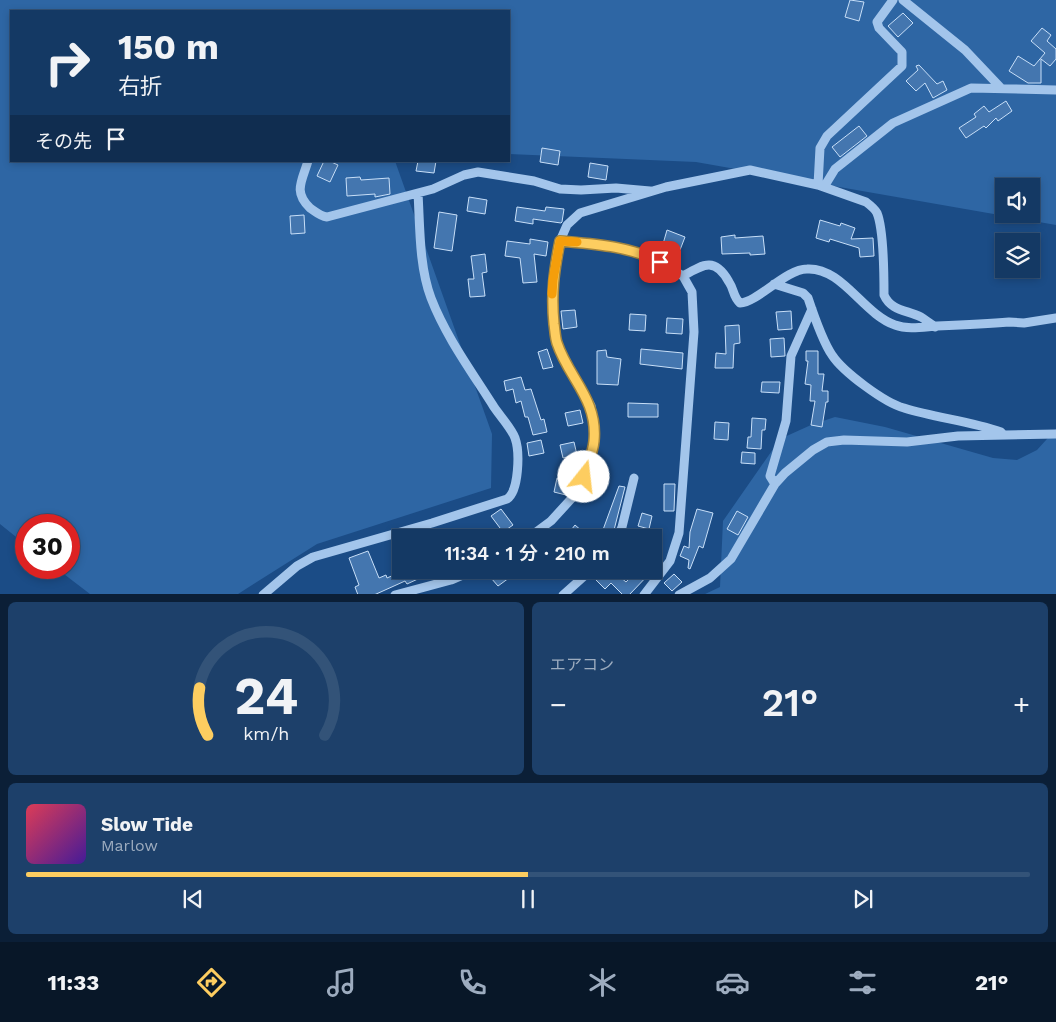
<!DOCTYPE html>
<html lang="ja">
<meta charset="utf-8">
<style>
body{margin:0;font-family:"Work Sans","Noto Sans JP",sans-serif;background:#1d406a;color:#f1f3f6;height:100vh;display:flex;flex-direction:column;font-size:19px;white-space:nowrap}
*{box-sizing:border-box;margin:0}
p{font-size:16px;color:#9dacbf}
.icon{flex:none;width:28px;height:28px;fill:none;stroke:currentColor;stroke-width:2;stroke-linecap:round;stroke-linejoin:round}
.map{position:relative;height:594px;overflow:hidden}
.sheet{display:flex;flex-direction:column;gap:8px;padding:8px;background:#0b1f37;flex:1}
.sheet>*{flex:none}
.guide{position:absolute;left:10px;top:10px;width:500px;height:152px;border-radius:0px;box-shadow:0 2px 8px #0003,0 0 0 1px #335378;background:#143964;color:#f1f3f6;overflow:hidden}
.fabs{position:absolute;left:995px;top:178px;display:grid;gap:10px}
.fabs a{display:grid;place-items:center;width:45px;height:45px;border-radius:0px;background:#143964;box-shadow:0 2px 8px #0003,0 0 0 1px #335378;font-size:25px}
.speed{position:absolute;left:15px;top:514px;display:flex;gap:10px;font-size:25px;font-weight:700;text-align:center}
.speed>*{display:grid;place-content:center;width:65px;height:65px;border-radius:50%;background:#143964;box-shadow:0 2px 8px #0003,0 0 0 1px #335378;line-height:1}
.speed .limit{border:8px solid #d22;background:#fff;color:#111}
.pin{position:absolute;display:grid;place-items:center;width:42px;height:42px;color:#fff;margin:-21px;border-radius:10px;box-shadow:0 2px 8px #0006}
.me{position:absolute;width:55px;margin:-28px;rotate:16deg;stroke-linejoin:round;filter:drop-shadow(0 0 4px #0008)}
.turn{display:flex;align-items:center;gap:18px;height:105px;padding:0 25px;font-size:22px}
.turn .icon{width:65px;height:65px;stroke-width:2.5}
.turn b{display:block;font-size:35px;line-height:42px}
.then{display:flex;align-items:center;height:48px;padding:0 25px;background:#0003;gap:10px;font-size:19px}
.big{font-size:38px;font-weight:600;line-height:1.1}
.sheet .widget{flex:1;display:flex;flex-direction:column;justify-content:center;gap:8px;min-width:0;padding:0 18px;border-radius:8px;background:#1d406a}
.sheet .dial{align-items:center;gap:0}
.dial svg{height:130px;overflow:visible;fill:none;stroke:#335378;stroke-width:7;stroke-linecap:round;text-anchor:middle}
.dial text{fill:#f1f3f6;stroke:none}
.song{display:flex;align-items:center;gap:15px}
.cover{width:60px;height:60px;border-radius:8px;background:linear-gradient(135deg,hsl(350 70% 55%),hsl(260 70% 35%))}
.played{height:5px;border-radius:2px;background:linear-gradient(90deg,#fdcd60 50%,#335378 50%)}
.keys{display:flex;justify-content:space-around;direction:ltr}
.heat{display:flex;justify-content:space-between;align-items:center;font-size:28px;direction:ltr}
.sheet .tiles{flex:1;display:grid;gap:8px;grid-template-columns:1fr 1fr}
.widget:last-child{grid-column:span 2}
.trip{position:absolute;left:392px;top:529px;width:270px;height:50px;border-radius:0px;background:#143964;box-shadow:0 2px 8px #0003,0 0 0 1px #335378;font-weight:600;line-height:50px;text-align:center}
.tabs{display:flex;height:80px;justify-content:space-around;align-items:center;background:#081728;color:#9dacbf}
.tabs .icon{width:35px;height:35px}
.tabs .selected{color:#fdcd60}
.tabs b{font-size:22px;color:#f1f3f6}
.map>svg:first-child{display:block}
.green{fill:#2e66a4;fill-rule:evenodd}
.building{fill:#4476af;stroke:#c8dff8}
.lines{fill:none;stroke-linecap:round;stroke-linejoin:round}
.minor{stroke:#a3c5eb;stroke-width:9}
.route-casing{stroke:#a4853e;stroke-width:12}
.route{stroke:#fdcd60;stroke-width:9}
.slow{stroke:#f59e0b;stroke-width:9}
</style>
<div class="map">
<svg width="1056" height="595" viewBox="0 0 1056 595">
<rect width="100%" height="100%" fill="#1b4c86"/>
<path class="green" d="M 0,0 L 1056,0 L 1056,225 L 696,162 L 509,154 L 509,11 L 11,11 L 11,161 L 395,161 L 492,434 L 491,488 L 317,544 L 238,594 L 90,594 L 56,568 L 69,568 L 69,525 L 26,525 L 26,545 L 0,524 ZM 1004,186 L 1031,186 L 1031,214 L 1004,214 Z
M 835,417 L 885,427 L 993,458 L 1017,460 L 1037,450 L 1056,429 L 1056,594 L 703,595 L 720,587 L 723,521 L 780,439 L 811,425 Z"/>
<path class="building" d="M 850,0 L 864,2 L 859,21 L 845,17 Z
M 903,13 L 913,23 L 898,37 L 888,26 Z
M 1042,28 L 1051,35 L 1047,41 L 1056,49 L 1056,59 L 1050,66 L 1041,59 L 1041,83 L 1028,83 L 1009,71 L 1018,56 L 1034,66 L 1045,53 L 1031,41 Z
M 919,65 L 937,84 L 943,81 L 947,90 L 933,98 L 925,83 L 916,91 L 906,81 L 918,70 L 916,66 Z
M 1006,101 L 1012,111 L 998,121 L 996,118 L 986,128 L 984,126 L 966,138 L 959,128 L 976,117 L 974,114 L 984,106 L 989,112 Z
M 859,126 L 867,136 L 840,157 L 832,147 Z
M 542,148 L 560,151 L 558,165 L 540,162 Z
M 324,161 L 329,161 L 338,165 L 330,182 L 317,176 Z
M 418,161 L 436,161 L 434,173 L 416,171 Z
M 590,163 L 608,166 L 606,180 L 588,177 Z
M 360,177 L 361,180 L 389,178 L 390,194 L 375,197 L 375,194 L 347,196 L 346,178 Z
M 469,197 L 487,200 L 485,214 L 467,211 Z
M 517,207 L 545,211 L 546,207 L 564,209 L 562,222 L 561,223 L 533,219 L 533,224 L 515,221 Z
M 439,212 L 457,215 L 452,251 L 434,248 Z
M 304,215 L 305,233 L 291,234 L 290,216 Z
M 820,220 L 840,226 L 841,223 L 855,228 L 851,239 L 873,238 L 874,256 L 860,257 L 859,248 L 830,239 L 829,242 L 816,238 Z
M 667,230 L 685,237 L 680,250 L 663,244 Z
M 735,235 L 735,238 L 763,236 L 765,254 L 750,255 L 750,253 L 722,254 L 721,237 Z
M 530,239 L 548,242 L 546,256 L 534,254 L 537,282 L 523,283 L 520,258 L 505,256 L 507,241 L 530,244 Z
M 485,254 L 487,272 L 482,273 L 485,296 L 470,297 L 468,279 L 474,279 L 471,256 Z
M 575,310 L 577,327 L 563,329 L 561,311 Z
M 791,311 L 792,329 L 778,330 L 776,312 Z
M 630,314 L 646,315 L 645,331 L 629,330 Z
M 667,318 L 683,319 L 682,334 L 666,333 Z
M 739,325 L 740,343 L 734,344 L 733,368 L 715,368 L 716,353 L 726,354 L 725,326 Z
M 784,338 L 785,356 L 771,357 L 770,339 Z
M 547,349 L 553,367 L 543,369 L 538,352 Z
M 641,349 L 683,353 L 682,369 L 640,364 Z
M 606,350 L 607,357 L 621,359 L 618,385 L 597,384 L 597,351 Z
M 806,351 L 818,351 L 818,374 L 824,374 L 822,391 L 828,391 L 828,402 L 826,402 L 822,427 L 811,425 L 815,401 L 810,401 L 811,385 L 805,384 L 808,361 L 806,361 Z
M 521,377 L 525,390 L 531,389 L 541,420 L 544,419 L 547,432 L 533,435 L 528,417 L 525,417 L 521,401 L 516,403 L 513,389 L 506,391 L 504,381 Z
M 762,382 L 780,382 L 779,393 L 761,392 Z
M 628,403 L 658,404 L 658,417 L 628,417 Z
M 580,410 L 583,423 L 568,426 L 565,413 Z
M 752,418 L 766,419 L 765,430 L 762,430 L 761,449 L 747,448 L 748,437 L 751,437 Z
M 715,422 L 729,423 L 728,440 L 714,439 Z
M 541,440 L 544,453 L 529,456 L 527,443 Z
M 574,442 L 577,455 L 563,458 L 560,445 Z
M 742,452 L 755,453 L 755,464 L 741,463 Z
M 557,478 L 570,481 L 566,495 L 554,492 Z
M 664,484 L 675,484 L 674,511 L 664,511 Z
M 619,486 L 625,487 L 614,530 L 611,538 L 600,538 Z
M 501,509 L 513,525 L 503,532 L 491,516 Z
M 697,509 L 713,513 L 703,548 L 699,546 L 690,569 L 688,568 L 689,560 L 680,556 L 684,546 L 689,548 L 690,532 Z
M 737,511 L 748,517 L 738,535 L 727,529 Z
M 642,513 L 652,516 L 649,529 L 638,526 Z
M 575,525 L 590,538 L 565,538 Z
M 368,551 L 379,578 L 386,575 L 387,578 L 405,570 L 417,570 L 420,578 L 407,584 L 405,581 L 374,595 L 358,595 L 355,587 L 359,585 L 349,558 Z
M 501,570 L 520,570 L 498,586 L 491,578 Z
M 605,570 L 612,570 L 626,582 L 638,570 L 653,570 L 629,595 L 623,595 L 611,583 L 605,589 L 596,580 Z
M 674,574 L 682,582 L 672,591 L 664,583 Z"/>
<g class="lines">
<path class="minor" d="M 903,0 L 965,50 L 1001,88
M 308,161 C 302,181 293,192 310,208 C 316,212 320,216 327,217 L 433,189 L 464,175 L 478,172 L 534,181 L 560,189 L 581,190 L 616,188 L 650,191
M 818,185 L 820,148 L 827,136 L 902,66 L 902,52 L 879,28 L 877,22 L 893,0
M 824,187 L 835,169 L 893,123 L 971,88 L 1056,90
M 560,241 L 590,243 L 621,249 L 648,256 L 683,276 L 692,292 L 694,332 L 679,533 L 670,561 L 644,595
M 683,276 C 704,264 715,257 729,282 C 734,289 733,297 740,303 C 758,302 786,269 807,269 C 842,267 863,314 895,325 C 908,330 923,327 937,326 C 961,325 985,324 1009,322 L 1024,323 L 1056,318
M 774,284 L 803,293 L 808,298 C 813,313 823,342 832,355 C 843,372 885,403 904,408 C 936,418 970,421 1001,432
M 775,484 L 770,476 L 786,421 L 791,356 L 812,309
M 528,538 L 551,521 L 572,498 L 584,477 L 594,443 L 595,429 L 591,406 L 563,357 L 556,341 L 552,300 L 553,280 L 560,241 L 567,225 L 580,213 L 666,187 L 750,170 L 818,185 L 866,202 C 870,205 875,209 877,213 C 884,230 884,276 884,295 C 891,311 907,310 921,317 C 926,320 931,324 935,327
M 617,538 L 622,527 L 634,478
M 263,595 L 297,566 L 313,557 L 432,523 L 507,499 C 519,491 520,452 515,438 C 512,429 500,416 494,407 C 472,372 446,337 431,298 C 419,266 420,227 418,193
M 395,595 L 451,580 L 474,570
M 563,595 L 591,570
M 679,595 L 710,578 L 731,559 L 775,484 L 785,473 L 813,450 L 827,442 L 844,440 L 907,442 L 958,436 L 1056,434"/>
</g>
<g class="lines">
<defs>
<path id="route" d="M 584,477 C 587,465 593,453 594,441 C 598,399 569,379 557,343 C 555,337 555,330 554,324 C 551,294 554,271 560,241 C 593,244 630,246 660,262"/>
</defs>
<use href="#route" class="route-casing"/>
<use href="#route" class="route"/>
<path class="slow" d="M 552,294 L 553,280 L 560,241 L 577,242"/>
</g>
</svg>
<div class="fabs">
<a><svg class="icon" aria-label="sound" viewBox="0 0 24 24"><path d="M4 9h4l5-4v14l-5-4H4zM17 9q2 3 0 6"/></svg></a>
<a><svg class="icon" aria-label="layers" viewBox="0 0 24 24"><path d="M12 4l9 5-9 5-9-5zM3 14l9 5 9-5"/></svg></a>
</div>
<div class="speed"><div class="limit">30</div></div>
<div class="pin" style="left:660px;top:262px;background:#d93025"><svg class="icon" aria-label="arrive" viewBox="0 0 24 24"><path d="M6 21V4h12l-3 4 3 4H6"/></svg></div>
<svg class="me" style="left:584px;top:477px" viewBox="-20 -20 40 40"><circle r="19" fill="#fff"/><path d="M0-13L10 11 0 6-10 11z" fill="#fdcd60"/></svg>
<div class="trip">11:34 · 1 分 · 210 m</div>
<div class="guide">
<div class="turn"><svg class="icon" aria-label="right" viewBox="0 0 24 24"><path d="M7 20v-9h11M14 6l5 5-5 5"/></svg><div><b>150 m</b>右折</div></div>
<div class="then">その先<svg class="icon" aria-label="arrive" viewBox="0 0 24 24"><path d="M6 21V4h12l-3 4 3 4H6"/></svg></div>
</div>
</div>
<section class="sheet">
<div class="tiles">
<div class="widget dial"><svg viewBox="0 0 100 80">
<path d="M14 69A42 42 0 1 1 86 69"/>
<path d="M14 69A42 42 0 0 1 9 40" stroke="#fdcd60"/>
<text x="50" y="56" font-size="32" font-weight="700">24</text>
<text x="50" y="72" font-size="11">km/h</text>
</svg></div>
<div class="widget"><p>エアコン</p>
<div class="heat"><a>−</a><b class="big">21°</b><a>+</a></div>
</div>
<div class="widget">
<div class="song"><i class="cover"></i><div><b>Slow Tide</b><p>Marlow</p></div></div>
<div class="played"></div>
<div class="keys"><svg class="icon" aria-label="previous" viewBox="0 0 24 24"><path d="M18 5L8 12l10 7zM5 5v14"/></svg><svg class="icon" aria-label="pause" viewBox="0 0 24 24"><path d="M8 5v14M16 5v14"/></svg><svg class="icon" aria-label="next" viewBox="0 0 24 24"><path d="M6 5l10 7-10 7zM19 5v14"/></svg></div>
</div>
</div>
</section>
<nav class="tabs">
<b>11:33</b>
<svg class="icon selected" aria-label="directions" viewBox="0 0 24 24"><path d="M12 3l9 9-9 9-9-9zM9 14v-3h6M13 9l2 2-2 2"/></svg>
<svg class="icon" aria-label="music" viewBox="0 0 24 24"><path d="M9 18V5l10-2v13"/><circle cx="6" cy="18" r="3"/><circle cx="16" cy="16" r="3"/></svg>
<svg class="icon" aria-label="phone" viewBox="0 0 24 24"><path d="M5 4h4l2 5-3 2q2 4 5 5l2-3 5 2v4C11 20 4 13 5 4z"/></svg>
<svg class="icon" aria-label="climate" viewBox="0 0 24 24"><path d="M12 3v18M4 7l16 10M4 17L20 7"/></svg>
<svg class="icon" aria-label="car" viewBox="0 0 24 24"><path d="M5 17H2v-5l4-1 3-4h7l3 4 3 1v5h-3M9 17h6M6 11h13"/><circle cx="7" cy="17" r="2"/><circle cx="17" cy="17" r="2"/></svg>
<svg class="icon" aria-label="filters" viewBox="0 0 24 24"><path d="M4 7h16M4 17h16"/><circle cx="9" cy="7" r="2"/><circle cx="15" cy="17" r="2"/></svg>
<b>21°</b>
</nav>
